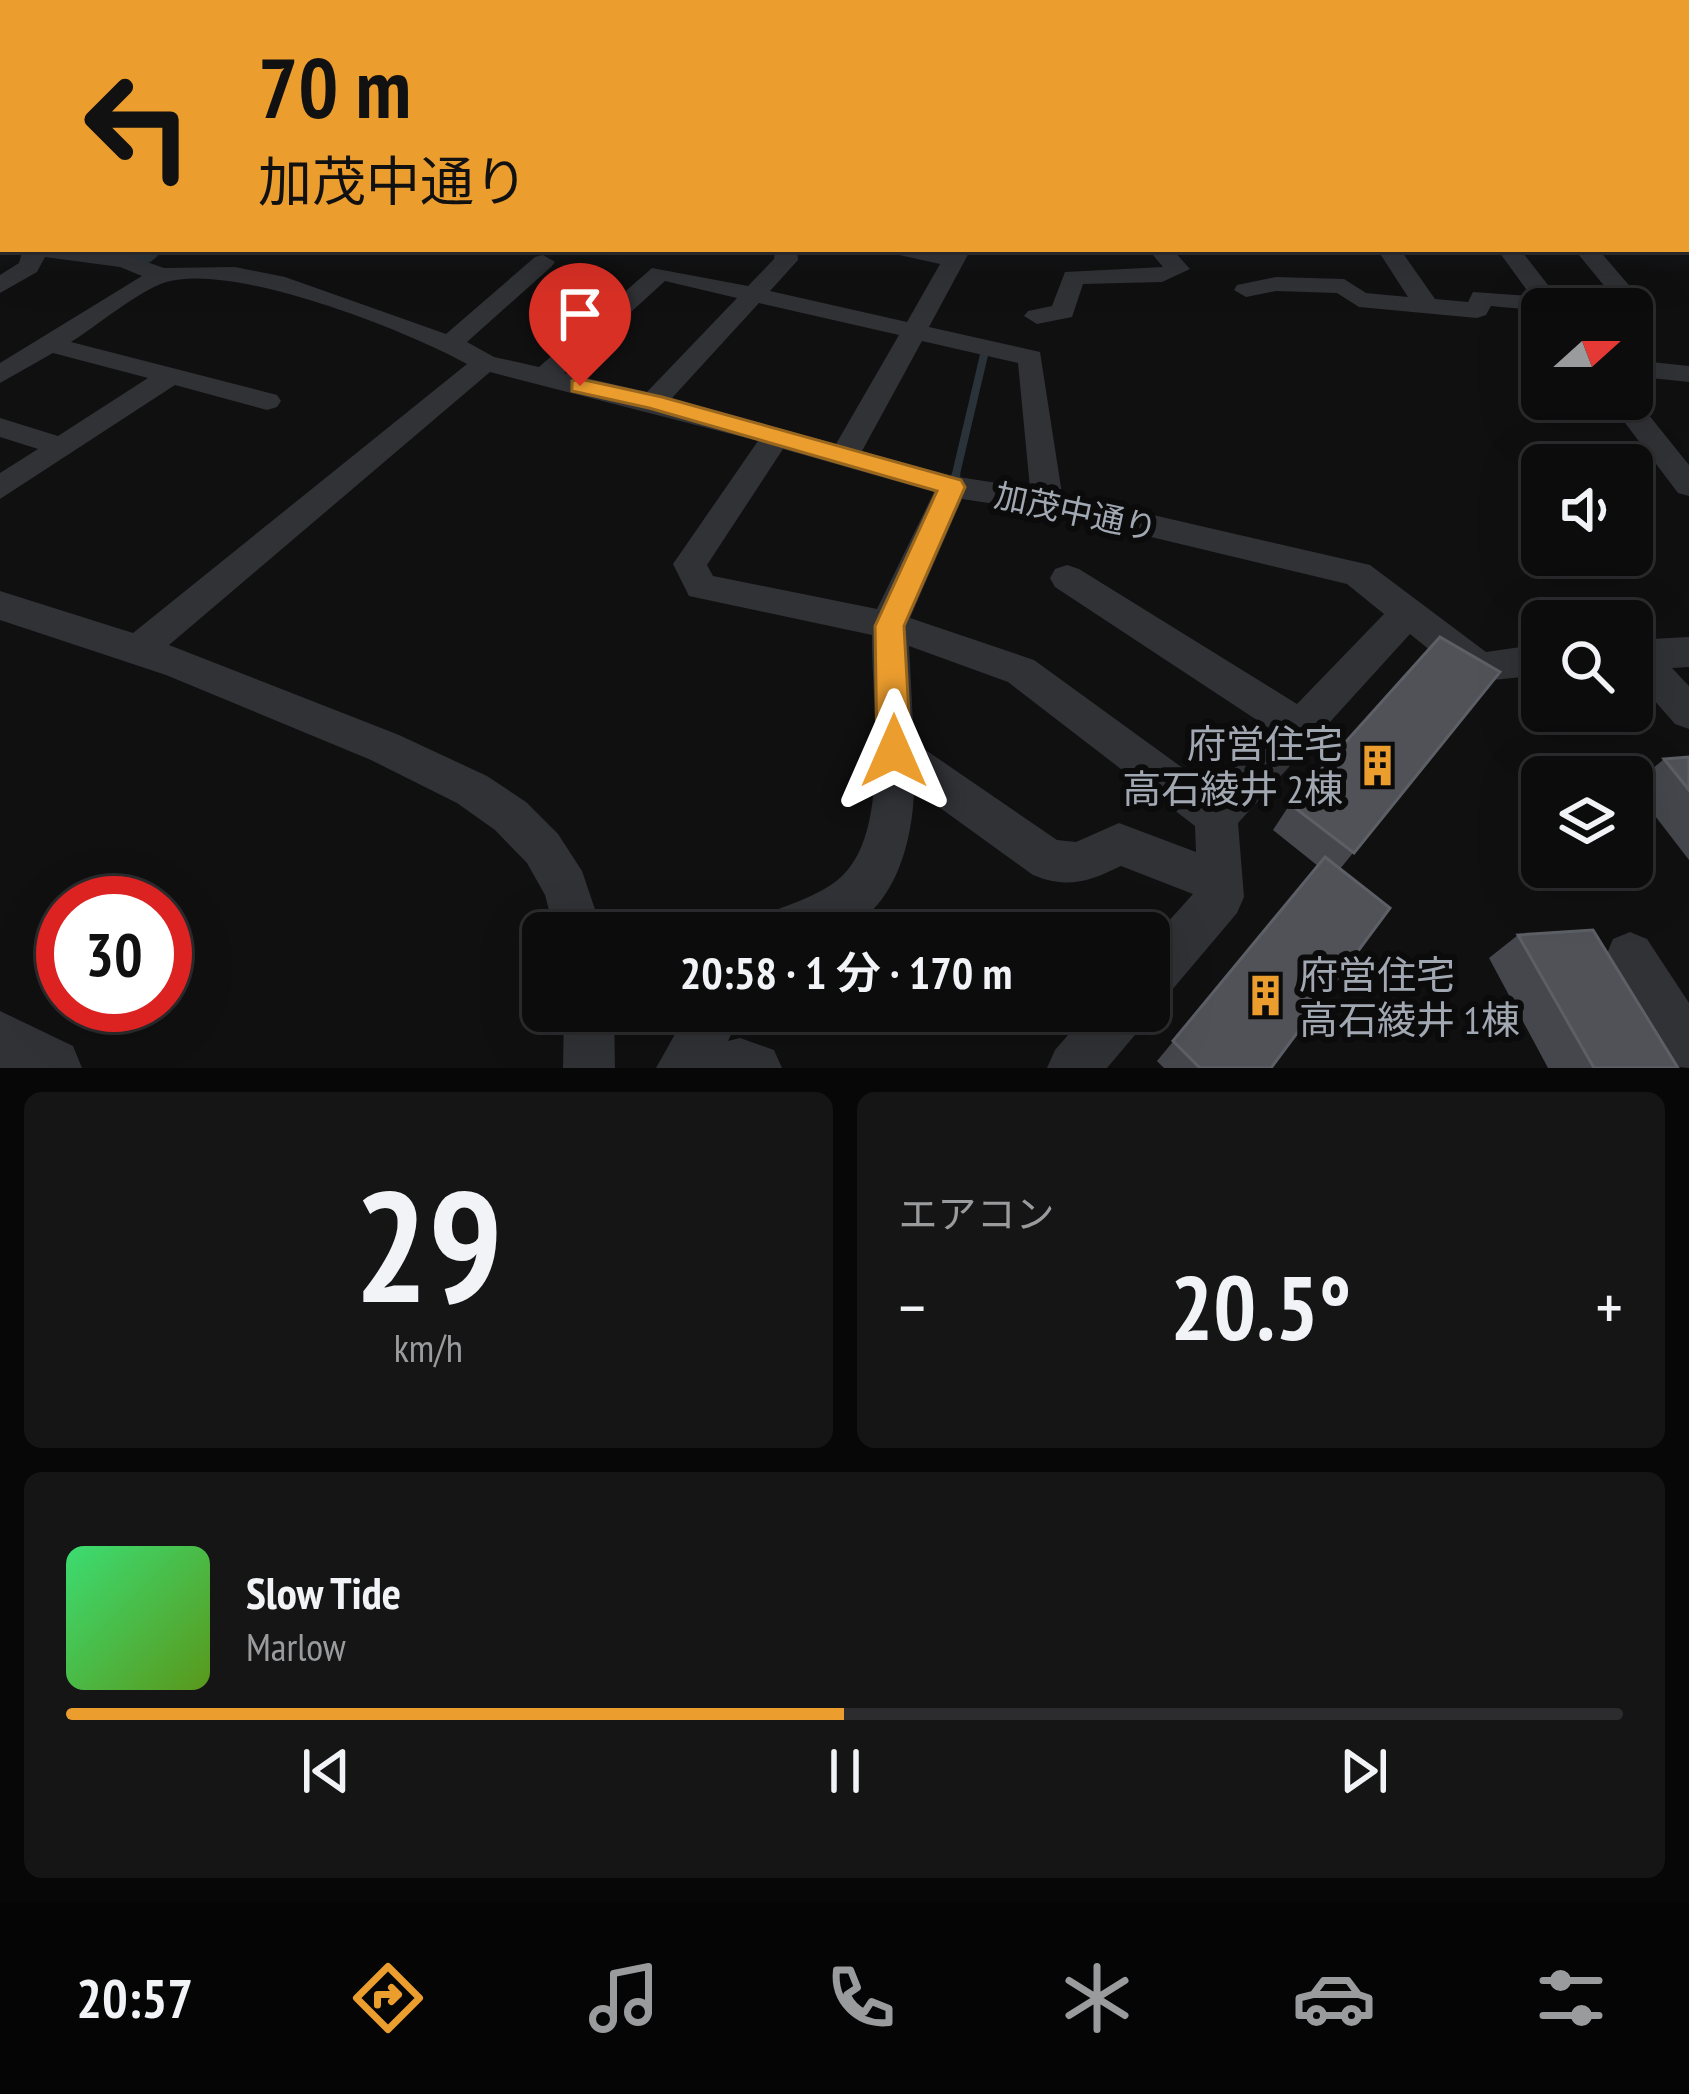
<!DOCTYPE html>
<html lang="ja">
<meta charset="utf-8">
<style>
body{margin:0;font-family:"PT Sans Narrow","Noto Sans JP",sans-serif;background:#151516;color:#f1f3f6;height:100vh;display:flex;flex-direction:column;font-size:45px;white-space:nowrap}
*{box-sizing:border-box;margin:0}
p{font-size:39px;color:#9a9b9d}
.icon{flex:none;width:66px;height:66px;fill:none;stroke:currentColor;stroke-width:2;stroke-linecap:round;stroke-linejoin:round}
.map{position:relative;height:1068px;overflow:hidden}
.side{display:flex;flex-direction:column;gap:24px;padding:24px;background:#070707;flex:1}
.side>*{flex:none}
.top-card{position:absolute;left:0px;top:0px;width:1689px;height:252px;box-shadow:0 12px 48px #0002,0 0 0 3px #2c2c2e;background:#eb9d2e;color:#111;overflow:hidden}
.needle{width:78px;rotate:69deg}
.tools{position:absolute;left:1521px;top:288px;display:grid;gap:24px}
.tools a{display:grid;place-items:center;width:132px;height:132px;border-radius:18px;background:#0c0c0d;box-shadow:0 12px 48px #0002,0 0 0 3px #2c2c2e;font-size:60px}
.speed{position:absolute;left:36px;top:876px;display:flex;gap:24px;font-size:60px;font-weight:700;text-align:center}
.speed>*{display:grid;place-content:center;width:156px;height:156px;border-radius:50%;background:#0c0c0d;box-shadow:0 12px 48px #0002,0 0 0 3px #2c2c2e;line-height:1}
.speed .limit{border:18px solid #d22;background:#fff;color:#111}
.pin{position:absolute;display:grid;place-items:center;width:102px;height:102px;color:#fff;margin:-123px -51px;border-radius:50% 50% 50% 0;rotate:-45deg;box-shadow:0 0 12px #0007}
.pin .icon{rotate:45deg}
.me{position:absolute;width:132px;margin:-66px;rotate:0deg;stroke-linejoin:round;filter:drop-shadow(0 0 9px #0008)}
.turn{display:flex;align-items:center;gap:42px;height:252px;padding:0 60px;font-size:54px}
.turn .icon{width:156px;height:156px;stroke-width:2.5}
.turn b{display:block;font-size:84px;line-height:102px}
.big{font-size:90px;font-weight:600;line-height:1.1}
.side .card{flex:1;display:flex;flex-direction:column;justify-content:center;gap:18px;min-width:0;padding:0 42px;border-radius:18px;background:#151516}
.side .dial{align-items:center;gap:0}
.dial b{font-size:156px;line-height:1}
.song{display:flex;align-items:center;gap:36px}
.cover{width:144px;height:144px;border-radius:18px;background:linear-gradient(135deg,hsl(140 70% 55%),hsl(90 70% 35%))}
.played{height:12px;border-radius:6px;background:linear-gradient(90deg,#eb9d2e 50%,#2c2c2e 50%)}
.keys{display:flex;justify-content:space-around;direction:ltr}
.heat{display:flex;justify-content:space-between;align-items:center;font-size:66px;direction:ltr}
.side .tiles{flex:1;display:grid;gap:24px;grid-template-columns:1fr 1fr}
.card:last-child{grid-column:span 2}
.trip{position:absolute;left:522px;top:912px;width:648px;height:120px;border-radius:18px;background:#0c0c0d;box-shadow:0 12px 48px #0002,0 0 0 3px #2c2c2e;font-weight:600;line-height:120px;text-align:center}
.menu{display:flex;height:192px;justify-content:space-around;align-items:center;background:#050505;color:#9a9b9d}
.menu .icon{width:84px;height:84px}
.menu .selected{color:#eb9d2e}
.menu b{font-size:54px;color:#f1f3f6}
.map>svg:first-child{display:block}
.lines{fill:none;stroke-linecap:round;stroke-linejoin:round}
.stream-far1{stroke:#2a3339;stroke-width:8}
.stream{stroke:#2a3339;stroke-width:9}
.river{fill:#2a3339;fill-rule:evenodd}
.minor{fill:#313236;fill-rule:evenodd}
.tertiary{fill:#313236;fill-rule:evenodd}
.secondary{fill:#3f4146;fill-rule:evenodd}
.wall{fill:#46474c}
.building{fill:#505257;stroke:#5c5f65;stroke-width:3}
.route{fill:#eb9d2e;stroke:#99661e;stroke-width:3}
.labels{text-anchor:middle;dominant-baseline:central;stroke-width:12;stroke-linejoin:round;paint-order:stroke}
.street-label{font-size:33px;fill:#a1a8b2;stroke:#0b0b0c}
.near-poi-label{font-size:39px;fill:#a1a8b2;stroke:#0b0b0c;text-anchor:end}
</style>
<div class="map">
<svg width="1689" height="1068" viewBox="0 0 1689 1068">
<rect width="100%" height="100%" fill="#101011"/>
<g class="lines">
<path class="stream-far1" d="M 955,478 L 984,355"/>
<path class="stream" d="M 955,480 L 956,475"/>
<path class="river" d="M 121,249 L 163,249 C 152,265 140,269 122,264 L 116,256 Z"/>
<path class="minor" d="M 0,187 L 3,187 L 0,201 Z
M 0,211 L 3,212 L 3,226 L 0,225 Z
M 23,249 L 86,249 L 124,254 L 164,268 L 235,267 L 285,277 L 446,334 L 535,257 L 543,255 L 555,262 L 551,267 L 467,342 L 494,357 L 539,367 L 652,268 L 748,286 L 774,259 L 775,249 L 797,249 L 798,260 L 770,291 L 907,322 L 940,264 L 895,254 L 892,249 L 971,249 L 929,327 L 1040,352 L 1062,494 L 1370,565 L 1486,652 L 1542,644 L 1542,674 C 1462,686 1472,683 1410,634 L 1238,823 L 1244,897 L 1237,913 L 1166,997 L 1149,1004 L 1149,943 L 1193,894 L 1121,866 C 1088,882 1068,889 1033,875 L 914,789 C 913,843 893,920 831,933 C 808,938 779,933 755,933 L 762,916 C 788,904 825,895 845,873 C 891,824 871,700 872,635 L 689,596 L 673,564 L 758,441 L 490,372 L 169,645 L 399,735 L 487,776 L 526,802 L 558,834 L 582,871 L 603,933 L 555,933 L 545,895 L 527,863 L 495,830 L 457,803 L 371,760 L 166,675 L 0,620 L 0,591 L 133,633 L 467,364 C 406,330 233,262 166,282 C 138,291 97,326 71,342 L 277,395 L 281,401 L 277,407 L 267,410 L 175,385 L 0,499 L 0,473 L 38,449 L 0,437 L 0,418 L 58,436 L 148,378 L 53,353 L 0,383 L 0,363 L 142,276 L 120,267 L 45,257 L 37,272 L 0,293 L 0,275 L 19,263 ZM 665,281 L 737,298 L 647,392 L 564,373 ZM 759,303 L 899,335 L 836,444 L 672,398 ZM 922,341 L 1018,363 L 1030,488 L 952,476 L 862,451 ZM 783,449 L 934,492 L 877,609 L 713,576 L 707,565 ZM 962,499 L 1047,512 L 1347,584 L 1384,614 L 1297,704 L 1079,569 L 1067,565 L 1055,569 L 1050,578 L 1055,587 L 1272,730 L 1213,790 L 1034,660 L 910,618 ZM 909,646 L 1008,682 L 1195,826 L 1196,852 L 1119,823 L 1076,842 L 1057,840 L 914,742 Z
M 1148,249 L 1172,249 L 1190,269 L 1162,282 L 1083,284 L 1072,317 L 1037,324 L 1024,316 L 1028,311 L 1052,306 L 1065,272 L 1163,267 Z
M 1377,249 L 1400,249 L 1435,299 L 1468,302 L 1473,292 L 1531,296 L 1497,249 L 1520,249 L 1559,299 L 1614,298 L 1575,250 L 1598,249 L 1645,304 C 1630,318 1519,309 1491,306 L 1486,315 L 1477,318 L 1359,307 L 1337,293 L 1276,291 L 1246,297 L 1234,290 L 1237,285 L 1276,277 L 1344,279 L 1366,293 L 1408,297 Z
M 1632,360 L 1689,366 L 1689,382 L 1632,376 Z
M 1632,394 L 1689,465 L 1689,496 L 1678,493 L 1607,399 L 1632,399 Z
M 1689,637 L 1689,667 L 1672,668 L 1689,686 L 1689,729 L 1675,724 L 1632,675 L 1632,640 Z
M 1630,932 L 1647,939 L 1689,1003 L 1689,1068 L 1671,1066 L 1606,956 L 1613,939 Z
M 564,1011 L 614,1011 L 615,1068 L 563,1068 Z
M 688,1011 L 742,1011 L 728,1041 L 740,1038 L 774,1050 L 782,1068 L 656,1068 Z
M 1089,1011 L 1147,1011 L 1140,1029 L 1107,1068 L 1047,1068 L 1055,1050 Z"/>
<path class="tertiary" d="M 1686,200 L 1689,201 L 1689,217 L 1686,216 Z
M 3,220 L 3,236 L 0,237 L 0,221 Z
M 0,1011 L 73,1046 L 82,1068 L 0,1068 Z"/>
<path class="secondary" d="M 1686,162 L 1689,163 L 1689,182 L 1686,182 Z"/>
</g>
<path class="wall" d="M 1500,672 L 1340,869 L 1271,1068 L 1164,1068 L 1157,1061 L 1318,866 L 1273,830 L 1290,804 Z
M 1689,757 L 1689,860 L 1632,786 L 1664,759 Z
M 1518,935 L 1678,1068 L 1548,1068 L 1489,958 Z"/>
<path class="building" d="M 1440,637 L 1500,672 L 1354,853 L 1290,804 Z
M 1689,757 L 1689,790 L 1664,759 Z
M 1325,857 L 1390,908 L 1271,1068 L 1200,1068 L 1173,1041 Z
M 1593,930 L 1678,1068 L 1594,1068 L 1518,935 Z"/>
<linearGradient id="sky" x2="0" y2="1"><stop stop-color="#090909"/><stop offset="0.45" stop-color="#313743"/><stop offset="1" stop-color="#313743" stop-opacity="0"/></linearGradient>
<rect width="1689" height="273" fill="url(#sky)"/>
<path class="route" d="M 580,379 L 662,397 L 961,480 L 965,487 L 904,626 L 911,751 L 906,761 L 894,765 L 882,761 L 877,751 L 875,626 L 937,491 L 649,408 L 572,391 L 572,381 Z"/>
<defs>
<symbol id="building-bare" viewBox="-9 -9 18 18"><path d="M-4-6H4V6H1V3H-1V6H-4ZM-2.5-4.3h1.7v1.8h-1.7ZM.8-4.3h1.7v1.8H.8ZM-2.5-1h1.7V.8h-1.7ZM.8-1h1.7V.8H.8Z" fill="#eb9d2e" stroke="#0b0b0c" stroke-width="2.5" paint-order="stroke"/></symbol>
</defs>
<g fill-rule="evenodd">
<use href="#building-bare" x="1348" y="736" width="59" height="59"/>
<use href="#building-bare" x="1236" y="966" width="59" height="59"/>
</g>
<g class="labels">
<g class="street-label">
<text transform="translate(1076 511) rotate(12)">加茂中通り</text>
</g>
<g class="near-poi-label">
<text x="1343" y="743">府営住宅<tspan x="1343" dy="45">高石綾井 2棟</tspan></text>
<text x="1299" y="974" text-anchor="start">府営住宅<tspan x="1299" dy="45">高石綾井 1棟</tspan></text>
</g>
</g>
</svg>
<div class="tools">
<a><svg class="needle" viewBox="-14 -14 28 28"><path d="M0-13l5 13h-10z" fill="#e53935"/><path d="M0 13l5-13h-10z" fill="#9a9b9d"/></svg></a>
<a><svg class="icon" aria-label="sound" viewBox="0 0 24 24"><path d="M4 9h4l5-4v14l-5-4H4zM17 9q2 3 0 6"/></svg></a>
<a><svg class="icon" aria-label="search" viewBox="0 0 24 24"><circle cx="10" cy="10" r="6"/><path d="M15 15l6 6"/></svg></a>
<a><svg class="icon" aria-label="layers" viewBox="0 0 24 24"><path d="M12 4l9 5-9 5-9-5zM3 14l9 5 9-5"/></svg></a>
</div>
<div class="speed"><div class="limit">30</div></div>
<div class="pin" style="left:580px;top:386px;background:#d93025"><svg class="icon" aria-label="arrive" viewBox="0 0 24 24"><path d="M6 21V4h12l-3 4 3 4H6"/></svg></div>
<svg class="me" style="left:894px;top:751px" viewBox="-20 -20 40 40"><path d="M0-17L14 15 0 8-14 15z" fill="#eb9d2e" stroke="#fff" stroke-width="4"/></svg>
<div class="trip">20:58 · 1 分 · 170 m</div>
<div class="top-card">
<div class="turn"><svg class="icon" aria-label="left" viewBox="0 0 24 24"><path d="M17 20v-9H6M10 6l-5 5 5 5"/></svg><div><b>70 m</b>加茂中通り</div></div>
</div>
</div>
<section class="side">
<div class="tiles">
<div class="card dial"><b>29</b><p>km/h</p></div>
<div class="card"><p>エアコン</p>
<div class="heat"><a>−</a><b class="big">20.5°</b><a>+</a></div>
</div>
<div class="card">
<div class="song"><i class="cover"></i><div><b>Slow Tide</b><p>Marlow</p></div></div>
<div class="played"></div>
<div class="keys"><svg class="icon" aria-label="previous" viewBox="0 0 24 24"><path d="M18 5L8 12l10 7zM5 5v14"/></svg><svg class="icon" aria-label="pause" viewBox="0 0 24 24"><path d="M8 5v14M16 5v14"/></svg><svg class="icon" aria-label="next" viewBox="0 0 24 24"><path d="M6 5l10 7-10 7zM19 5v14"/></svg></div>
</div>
</div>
</section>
<nav class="menu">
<b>20:57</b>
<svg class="icon selected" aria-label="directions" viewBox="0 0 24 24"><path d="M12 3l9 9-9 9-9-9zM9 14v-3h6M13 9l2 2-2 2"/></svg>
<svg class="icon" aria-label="music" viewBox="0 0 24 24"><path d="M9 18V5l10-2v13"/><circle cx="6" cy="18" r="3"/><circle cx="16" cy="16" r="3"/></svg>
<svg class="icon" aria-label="phone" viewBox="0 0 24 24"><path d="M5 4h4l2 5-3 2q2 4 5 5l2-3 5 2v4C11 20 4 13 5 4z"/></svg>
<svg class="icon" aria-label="climate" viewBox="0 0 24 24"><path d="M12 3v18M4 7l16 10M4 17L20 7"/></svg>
<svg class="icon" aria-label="car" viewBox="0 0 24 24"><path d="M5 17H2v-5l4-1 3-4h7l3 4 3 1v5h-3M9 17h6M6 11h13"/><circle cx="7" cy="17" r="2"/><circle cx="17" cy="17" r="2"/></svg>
<svg class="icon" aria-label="filters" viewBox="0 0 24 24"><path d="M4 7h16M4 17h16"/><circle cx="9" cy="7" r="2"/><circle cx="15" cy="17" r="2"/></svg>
</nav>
